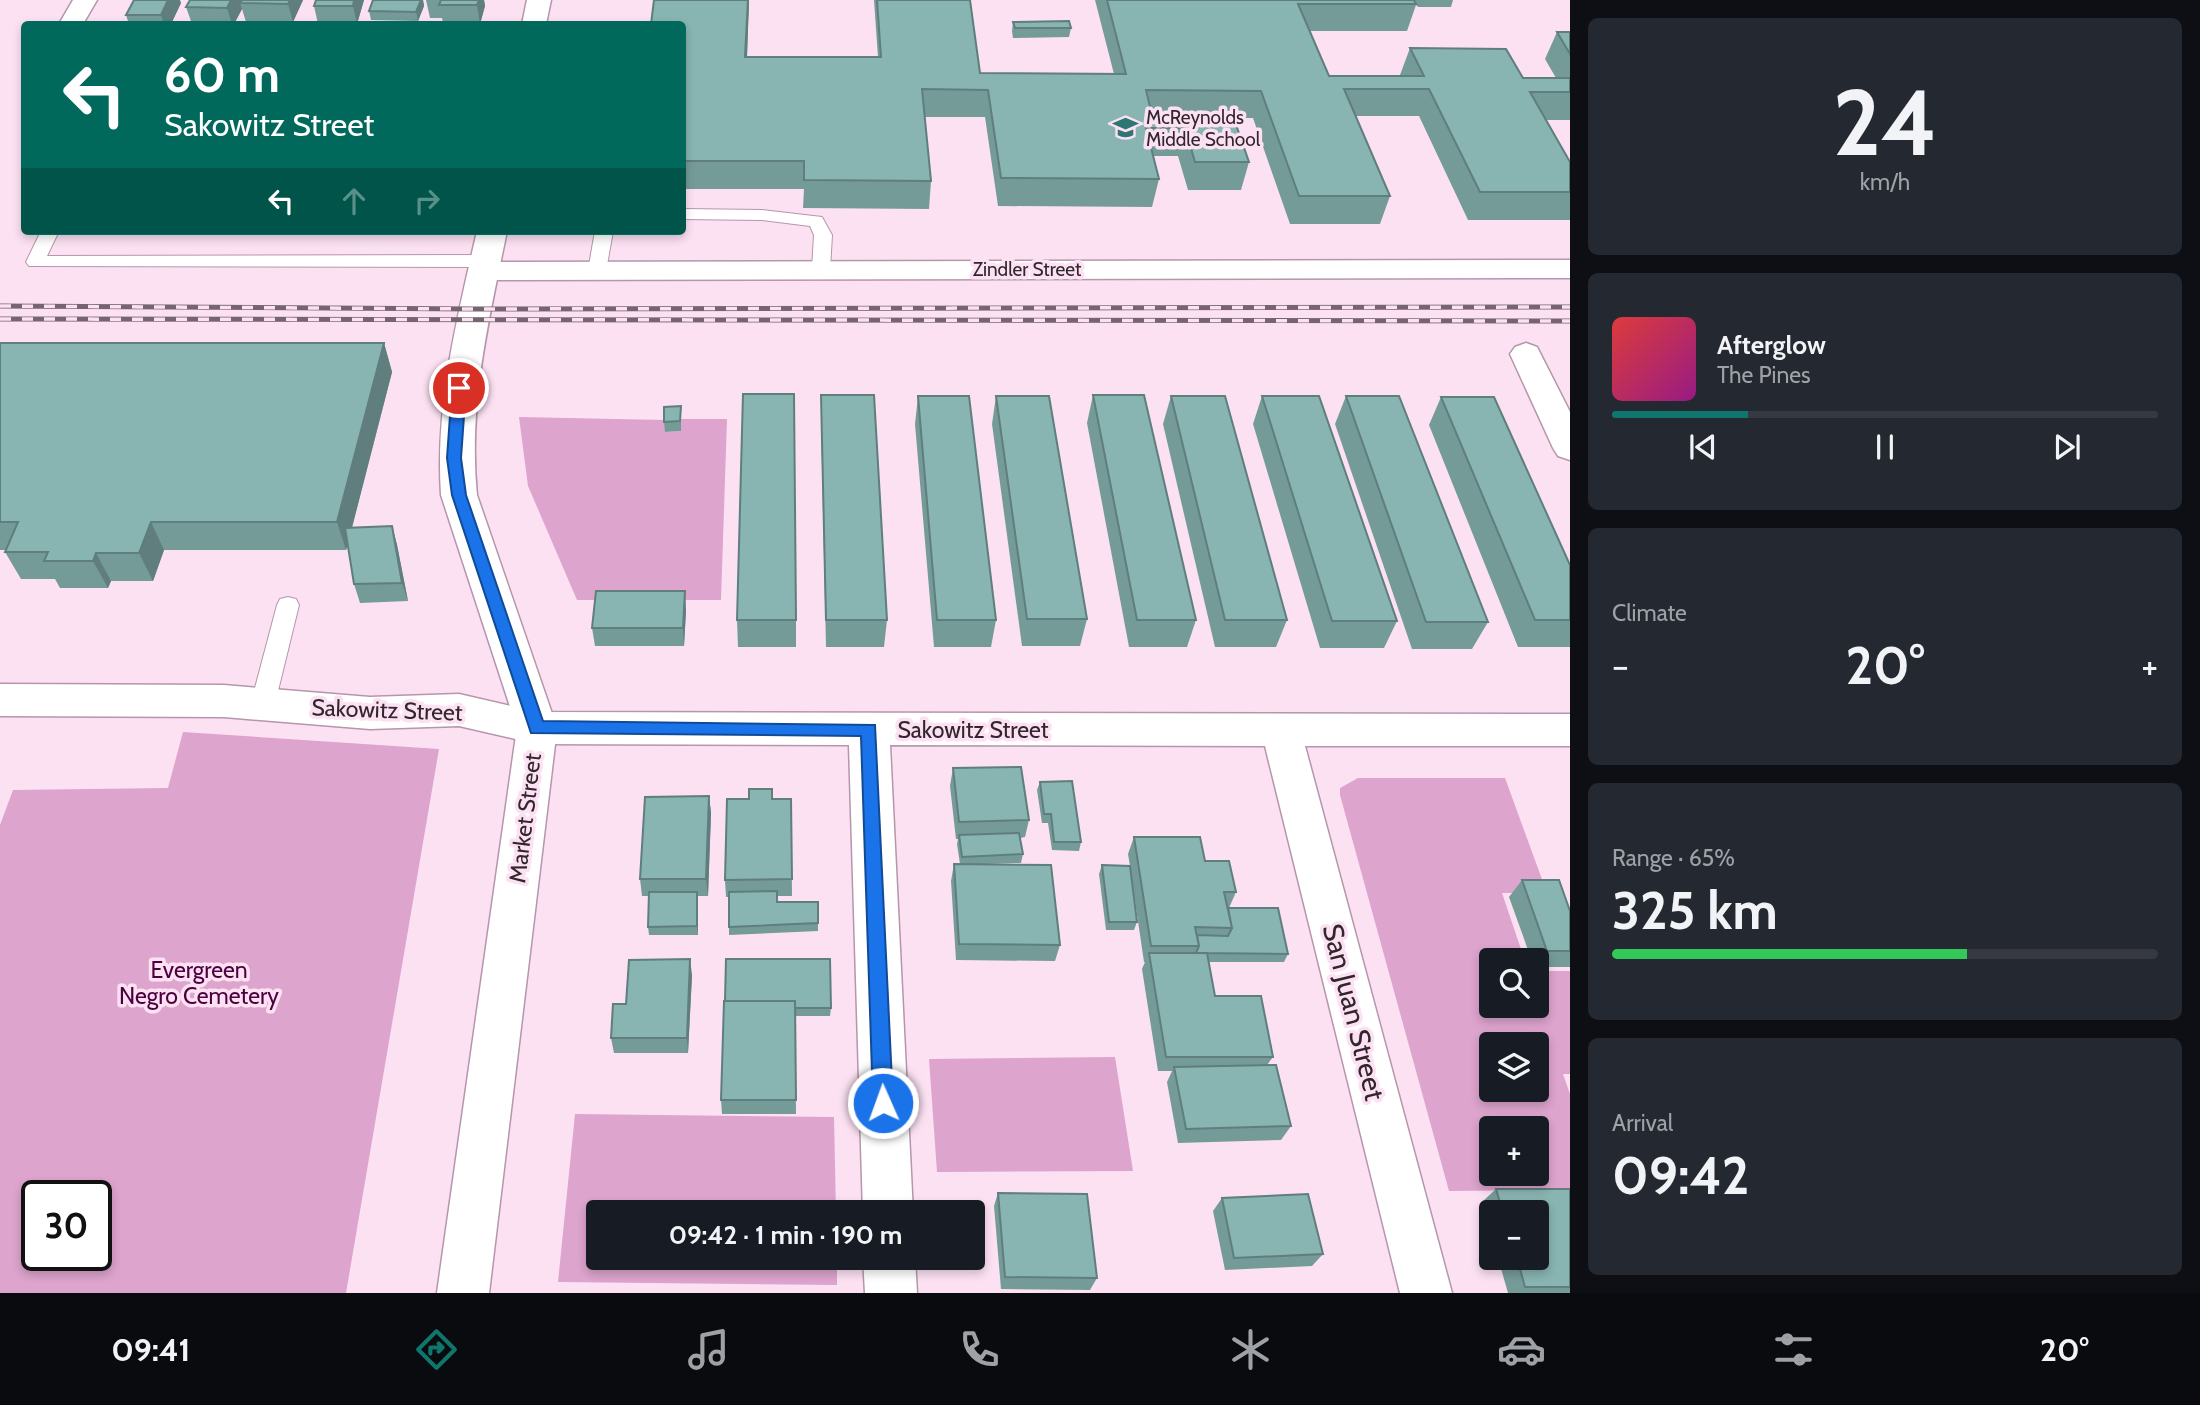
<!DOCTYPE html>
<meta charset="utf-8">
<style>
body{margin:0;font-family:Cabin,sans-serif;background:#242831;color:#f1f3f6;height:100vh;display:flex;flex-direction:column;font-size:26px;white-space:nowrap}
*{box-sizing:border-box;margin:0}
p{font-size:23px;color:#9ea1a6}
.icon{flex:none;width:38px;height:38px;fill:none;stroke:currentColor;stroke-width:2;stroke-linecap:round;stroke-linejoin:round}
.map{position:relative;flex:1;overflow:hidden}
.panel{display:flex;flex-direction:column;gap:18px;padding:18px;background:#0d0f14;width:630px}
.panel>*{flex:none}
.banner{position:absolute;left:21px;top:21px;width:665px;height:214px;border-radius:7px;box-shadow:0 4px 10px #0003;background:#00695c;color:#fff;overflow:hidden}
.controls{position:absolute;left:1479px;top:948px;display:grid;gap:14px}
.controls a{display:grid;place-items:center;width:70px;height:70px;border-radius:7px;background:#171b24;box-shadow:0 4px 10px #0003;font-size:35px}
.speed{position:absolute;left:21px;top:1180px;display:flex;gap:14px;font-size:35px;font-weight:700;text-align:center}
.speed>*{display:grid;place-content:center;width:91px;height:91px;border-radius:50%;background:#171b24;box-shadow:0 4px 10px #0003;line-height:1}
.speed .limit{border:4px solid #111;border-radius:10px;background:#fff;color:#111}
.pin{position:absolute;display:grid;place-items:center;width:60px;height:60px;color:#fff;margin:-30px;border:4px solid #fff;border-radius:50%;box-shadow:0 2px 7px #0007}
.me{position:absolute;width:77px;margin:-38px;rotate:358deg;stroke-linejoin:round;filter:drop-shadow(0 0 5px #0008)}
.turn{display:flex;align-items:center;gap:24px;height:147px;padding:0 28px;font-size:32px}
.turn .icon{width:91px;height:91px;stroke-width:2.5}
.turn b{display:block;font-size:49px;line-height:60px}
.lanes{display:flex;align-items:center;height:66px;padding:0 28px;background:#0003;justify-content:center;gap:35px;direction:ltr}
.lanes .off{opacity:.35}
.big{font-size:52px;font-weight:800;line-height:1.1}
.panel .card{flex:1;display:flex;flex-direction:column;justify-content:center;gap:10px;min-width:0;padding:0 24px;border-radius:10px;background:#242831}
.panel .dial{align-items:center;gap:0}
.dial b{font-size:91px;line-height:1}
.song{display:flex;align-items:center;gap:21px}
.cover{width:84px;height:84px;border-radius:10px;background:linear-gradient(135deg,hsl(0 70% 55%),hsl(310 70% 35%))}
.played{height:7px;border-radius:4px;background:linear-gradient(90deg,#0f766e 25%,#363941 25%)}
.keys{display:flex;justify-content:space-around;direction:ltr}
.heat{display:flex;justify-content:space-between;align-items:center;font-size:38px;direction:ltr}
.charge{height:10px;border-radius:5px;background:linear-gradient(90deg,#34c759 65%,#363941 0)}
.trip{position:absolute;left:586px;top:1200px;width:399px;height:70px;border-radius:7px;background:#171b24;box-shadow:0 4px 10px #0003;font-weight:800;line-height:70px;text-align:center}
.menu{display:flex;height:112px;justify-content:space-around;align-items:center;background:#090b0e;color:#9ea1a6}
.menu .icon{width:49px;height:49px}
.menu .on{color:#0f766e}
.menu b{font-size:32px;color:#f1f3f6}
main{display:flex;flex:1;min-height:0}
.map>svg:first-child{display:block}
.green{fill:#dda4cd;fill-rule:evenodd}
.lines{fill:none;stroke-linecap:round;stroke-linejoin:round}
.service-casing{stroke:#b596ab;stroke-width:2}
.minor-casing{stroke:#b596ab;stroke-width:3}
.tertiary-casing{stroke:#b596ab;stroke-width:3}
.service{fill:#fff;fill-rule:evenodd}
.minor{fill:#fff;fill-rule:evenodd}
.tertiary{fill:#fff;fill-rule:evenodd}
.rail-casing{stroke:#766570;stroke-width:5}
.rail{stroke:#fce1f3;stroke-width:3.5;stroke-dasharray:11;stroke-linecap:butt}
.wall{fill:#759b99}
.shaded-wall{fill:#5f7e7d}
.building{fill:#88b4b2;stroke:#5f7e7d;stroke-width:2}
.route{fill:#1a73e8;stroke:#114b97;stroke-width:2}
.labels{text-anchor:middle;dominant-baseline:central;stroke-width:7;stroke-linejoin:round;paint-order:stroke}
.far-poi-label{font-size:19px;fill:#32262e;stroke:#fce1f3;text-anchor:start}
.far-street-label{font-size:19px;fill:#32262e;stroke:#fce1f3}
.street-label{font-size:23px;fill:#32262e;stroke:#fce1f3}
.park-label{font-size:23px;fill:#4d0040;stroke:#fce1f3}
.near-street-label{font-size:28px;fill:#32262e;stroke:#fce1f3}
</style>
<main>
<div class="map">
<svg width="1570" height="1293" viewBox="0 0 1570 1293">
<rect width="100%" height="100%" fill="#fce1f3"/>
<path class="green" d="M 519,417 L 665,420 L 665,432 L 681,431 L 681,419 L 727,419 L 721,600 L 577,600 L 528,486 Z
M 183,732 L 439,749 L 346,1293 L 0,1293 L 0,825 L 13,790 L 168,788 ZM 96,1195 L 96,1255 L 37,1255 L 37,1195 Z
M 1358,778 L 1505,778 L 1547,893 L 1502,893 L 1525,961 L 1491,961 L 1491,1006 L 1536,1006 L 1537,971 L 1570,971 L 1570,1074 L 1563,1074 L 1570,1094 L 1570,1190 L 1449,1191 L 1340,795 L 1340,788 ZM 1491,1045 L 1536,1045 L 1536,1090 L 1491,1090 ZM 1491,1129 L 1536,1129 L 1536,1174 L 1491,1174 Z
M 1115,1057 L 1133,1171 L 937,1172 L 929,1059 Z
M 575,1114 L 834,1117 L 836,1213 L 598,1213 L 598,1258 L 837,1258 L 837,1285 L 558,1282 Z"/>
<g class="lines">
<defs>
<path id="service" d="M 682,209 L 762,210 L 822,217 L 832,235 L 830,269 L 821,275 L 812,269 L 814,235 L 810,226 L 762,220 L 682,219 Z
M 41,231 L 59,231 L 47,256 L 486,255 L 495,261 L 486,267 L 29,266 L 26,262 Z
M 595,231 L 613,231 L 606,271 L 597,277 L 588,271 Z
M 288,597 L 296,599 L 299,605 L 275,703 L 271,710 L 263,712 L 255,710 L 251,703 L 277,605 L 280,599 Z"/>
<path id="minor" d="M 73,0 L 97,0 L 83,24 L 59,24 Z
M 1570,260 L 1570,278 L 484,280 L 473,278 L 469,271 L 473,264 L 484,262 Z
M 1526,343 L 1537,347 L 1570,412 L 1570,460 L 1558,456 L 1553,448 L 1510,354 L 1515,347 Z
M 0,684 L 224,685 L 370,697 L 459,694 L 537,712 L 1570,714 L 1570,746 L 1305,746 L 1452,1293 L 1400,1293 L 1265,746 L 890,745 L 913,1213 L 863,1213 L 849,745 L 537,744 L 459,726 L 370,729 L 224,717 L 0,716 Z
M 863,1258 L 915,1258 L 917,1293 L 865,1293 Z"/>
<path id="tertiary" d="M 527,0 L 551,0 L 546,24 L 522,24 Z
M 477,231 L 507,231 C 489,319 468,404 477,495 L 557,728 L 489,1293 L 437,1293 L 517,728 L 441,495 C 435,404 457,319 477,231 Z"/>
</defs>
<use href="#service" class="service-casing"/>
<use href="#minor" class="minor-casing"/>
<use href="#tertiary" class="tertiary-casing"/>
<use href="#service" class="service"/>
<use href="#minor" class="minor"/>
<use href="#tertiary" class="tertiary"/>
<defs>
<path id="rail" d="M 0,306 L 475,309 L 1570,307
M 0,319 L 1570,321"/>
</defs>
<use href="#rail" class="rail-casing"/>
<use href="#rail" class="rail"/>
</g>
<path class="wall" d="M 190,0 L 303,0 L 293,22 L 246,22 L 242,9 L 234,24 L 192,24 L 186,7 Z
M 316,0 L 364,0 L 357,24 L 318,24 L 314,6 Z
M 373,0 L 423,0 L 424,6 L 418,21 L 371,20 L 369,11 Z
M 426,0 L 484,0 L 485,6 L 480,24 L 443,23 L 442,18 L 430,18 Z
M 749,0 L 747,57 L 878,57 L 874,0 L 970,0 L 980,73 L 1114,74 L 1095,0 L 1453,0 L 1451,7 L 1418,7 L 1416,5 L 1407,31 L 1310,31 L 1329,76 L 1400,75 L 1410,48 L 1523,78 L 1556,78 L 1545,59 L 1557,32 L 1570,32 L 1570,120 L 1546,120 L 1570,162 L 1570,220 L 1468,220 L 1419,116 L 1356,116 L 1390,196 L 1380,224 L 1290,224 L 1253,118 L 1234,118 L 1249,162 L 1241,190 L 1188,190 L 1178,156 L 1153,156 L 1159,179 L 1152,207 L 998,206 L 985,117 L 925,117 L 931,181 L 929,209 L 803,208 L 804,189 L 682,189 L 682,24 Z
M 181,3 L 171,24 L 129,24 L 126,15 Z
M 1013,22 L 1071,28 L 1069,37 L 1013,38 L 1012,31 Z
M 0,343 L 384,343 L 392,372 L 352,528 L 392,526 L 397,545 L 408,601 L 360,603 L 354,584 L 348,546 L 346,550 L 164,550 L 153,581 L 111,581 L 108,588 L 60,588 L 55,579 L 21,579 L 5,552 L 6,550 L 0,550 Z
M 821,395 L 887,620 L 884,647 L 826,647 L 821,423 Z
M 1093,395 L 1196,620 L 1187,647 L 1129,647 L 1087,423 Z
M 918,396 L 996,620 L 991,647 L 934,647 L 915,424 Z
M 996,396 L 1087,619 L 1080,646 L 1022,646 L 992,424 Z
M 1171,396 L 1287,620 L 1276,647 L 1215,647 L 1163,424 Z
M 1262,396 L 1397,621 L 1384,648 L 1320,648 L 1253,424 Z
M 1346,396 L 1488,622 L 1472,649 L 1412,649 L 1335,424 Z
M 1441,397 L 1570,565 L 1570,647 L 1518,647 L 1429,425 Z
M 681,406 L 681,431 L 665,432 L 664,422 Z
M 686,610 L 684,646 L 595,646 L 592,628 Z
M 737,620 L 796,620 L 796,647 L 738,647 Z
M 953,768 L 1029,820 L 1025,837 L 1020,838 L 1023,854 L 1021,863 L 986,864 L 1060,945 L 1055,961 L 956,960 L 951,881 L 954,864 L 960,864 L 957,844 L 958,839 L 956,839 L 950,786 Z
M 1040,782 L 1081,842 L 1079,851 L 1052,850 L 1048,823 L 1042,823 L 1037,790 Z
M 709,796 L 711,813 L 708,896 L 698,896 L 698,935 L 649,935 L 648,927 L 649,896 L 642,896 L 640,879 Z
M 772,799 L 791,799 L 792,896 L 777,896 L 778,902 L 818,902 L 818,931 L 729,935 L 729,897 L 726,897 L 725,880 Z
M 1134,837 L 1205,861 L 1236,892 L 1229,908 L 1288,954 L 1284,962 L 1209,962 L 1215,996 L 1273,1057 L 1267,1065 L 1291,1126 L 1281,1140 L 1178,1143 L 1167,1082 L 1172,1071 L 1158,1071 L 1142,969 L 1145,962 L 1144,962 L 1130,867 L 1137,922 L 1134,930 L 1106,930 L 1099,874 L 1102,865 L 1130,866 L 1128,854 Z
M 1522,880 L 1570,911 L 1570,967 L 1536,967 L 1536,961 L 1532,961 L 1509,897 Z
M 692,975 L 688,1053 L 614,1053 L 611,1038 L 626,1004 Z
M 724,1001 L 831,1008 L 830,1016 L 795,1016 L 796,1114 L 722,1114 L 721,1100 Z
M 1496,1189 L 1570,1189 L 1570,1293 L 1508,1293 L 1498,1258 L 1536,1258 L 1536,1213 L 1491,1213 L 1491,1233 L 1482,1202 Z
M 998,1193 L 1097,1278 L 1090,1290 L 1001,1289 L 994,1206 Z
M 1222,1198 L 1323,1254 L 1312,1266 L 1225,1270 L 1213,1211 Z"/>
<path class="shaded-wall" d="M 168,0 L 180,0 L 181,3 L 171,24 L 164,24 L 161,15 Z
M 231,0 L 247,0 L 240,3 L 242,9 L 234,24 L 232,24 L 227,8 Z
M 290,0 L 303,0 L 293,22 L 288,4 Z
M 354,0 L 364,0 L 357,24 L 353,6 Z
M 421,0 L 423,0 L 424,6 L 418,21 L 416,12 Z
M 479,0 L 484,0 L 485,6 L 480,24 L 477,5 Z
M 748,0 L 749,0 L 746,84 L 745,57 Z
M 384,343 L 392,372 L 346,550 L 337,522 Z
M 151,522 L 164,550 L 153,581 L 139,553 Z
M 392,526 L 397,545 L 408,601 L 402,583 Z
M 96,553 L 111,581 L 108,588 L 93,561 Z
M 685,591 L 686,610 L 684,646 L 683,628 Z
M 709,796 L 711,813 L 708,896 L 706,879 Z
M 697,892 L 698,900 L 698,935 L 697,926 Z
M 690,959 L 692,975 L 688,1053 L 687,1038 Z"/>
<path class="building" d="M 134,0 L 168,0 L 161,15 L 126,15 Z
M 190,0 L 231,0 L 227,8 L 186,7 Z
M 242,0 L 290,0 L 288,4 L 240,3 Z
M 316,0 L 354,0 L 353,6 L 314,6 Z
M 373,0 L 421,0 L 416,12 L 369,11 Z
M 441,0 L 479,0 L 477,5 L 439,5 Z
M 654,0 L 748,0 L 745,57 L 881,57 L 877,0 L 970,0 L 980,73 L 1126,74 L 1107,0 L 1414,0 L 1416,4 L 1298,4 L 1329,76 L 1424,76 L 1410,48 L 1506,49 L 1523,78 L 1570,78 L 1570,92 L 1530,92 L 1570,162 L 1570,192 L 1480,192 L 1429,89 L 1344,89 L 1390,196 L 1299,196 L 1261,91 L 1146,90 L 1152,115 L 1233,116 L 1249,162 L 1195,162 L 1185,128 L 1146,128 L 1159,179 L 1001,178 L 988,90 L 922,89 L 931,181 L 804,180 L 804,161 L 682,161 L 682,24 L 651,24 Z
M 1069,21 L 1071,28 L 1015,28 L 1013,22 Z
M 1557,32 L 1570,32 L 1570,54 Z
M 0,343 L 384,343 L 337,522 L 151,522 L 139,553 L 96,553 L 93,561 L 44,561 L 48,552 L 5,552 L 18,522 L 0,522 Z
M 743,394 L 794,394 L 796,620 L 737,620 Z
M 821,395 L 874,395 L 887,620 L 826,620 Z
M 1093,395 L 1144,395 L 1196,620 L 1137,620 Z
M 918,396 L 969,396 L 996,620 L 937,620 Z
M 996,396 L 1049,396 L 1087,619 L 1027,619 Z
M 1171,396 L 1225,396 L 1287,620 L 1225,620 Z
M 1262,396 L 1319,396 L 1397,621 L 1332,621 Z
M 1346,396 L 1399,396 L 1488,622 L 1426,622 Z
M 1441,397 L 1494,397 L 1570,565 L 1570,620 L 1535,620 Z
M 681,406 L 680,421 L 664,422 L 664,407 Z
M 392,526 L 402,583 L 354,584 L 345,528 Z
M 596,591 L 685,591 L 683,628 L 592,628 Z
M 1021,767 L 1029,820 L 959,822 L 953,768 Z
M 1072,781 L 1081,842 L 1054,842 L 1051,814 L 1044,814 L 1040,782 Z
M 749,789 L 772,789 L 772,799 L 791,799 L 792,879 L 725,880 L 727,799 L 749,799 Z
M 709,796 L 706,879 L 640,879 L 645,797 Z
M 1019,833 L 1023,854 L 962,857 L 959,835 Z
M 1134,837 L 1200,837 L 1205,861 L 1229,861 L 1236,892 L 1224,892 L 1232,928 L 1195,927 L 1199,946 L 1151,946 Z
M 954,864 L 1051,865 L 1060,945 L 959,944 Z
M 1102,865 L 1130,866 L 1137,922 L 1109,922 Z
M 1522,880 L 1559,880 L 1570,911 L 1570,951 L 1547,951 Z
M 777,891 L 777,902 L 818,902 L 818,923 L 729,927 L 729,892 Z
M 649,892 L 697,892 L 697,926 L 648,927 Z
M 1228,908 L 1278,908 L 1288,954 L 1196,953 L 1199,946 L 1197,935 L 1228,936 L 1232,928 Z
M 1149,953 L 1207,953 L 1215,996 L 1261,996 L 1273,1057 L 1166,1057 Z
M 690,959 L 687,1038 L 611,1038 L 613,1004 L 626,1004 L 629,960 Z
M 726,959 L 830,959 L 831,1008 L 795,1008 L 795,1001 L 725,1001 Z
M 724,1001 L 795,1001 L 796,1100 L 721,1100 Z
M 1276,1065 L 1291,1126 L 1186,1129 L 1174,1067 Z
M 1496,1189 L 1570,1189 L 1570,1287 L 1525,1287 L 1517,1258 L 1536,1258 L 1536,1213 L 1503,1213 Z
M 998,1193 L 1087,1194 L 1097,1278 L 1005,1277 Z
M 1308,1194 L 1323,1254 L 1234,1258 L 1222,1198 Z"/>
<path class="route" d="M 459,383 L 466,388 L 461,458 L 466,495 L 543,721 L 875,725 L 893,1103 L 890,1110 L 883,1113 L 876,1110 L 873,1103 L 861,736 L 531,733 L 452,495 L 447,458 L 452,388 Z"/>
<defs>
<symbol id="school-bare" viewBox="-9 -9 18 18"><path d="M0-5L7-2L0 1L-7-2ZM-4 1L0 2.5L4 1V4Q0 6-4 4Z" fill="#2d7674" stroke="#fce1f3" stroke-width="2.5" paint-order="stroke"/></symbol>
</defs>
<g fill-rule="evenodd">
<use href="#school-bare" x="1108" y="110" width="35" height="35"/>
</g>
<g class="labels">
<g class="far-poi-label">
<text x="1146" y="117">McReynolds<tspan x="1146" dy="22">Middle School</tspan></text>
</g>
<g class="far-street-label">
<text x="1027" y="269">Zindler Street</text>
</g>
<g class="street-label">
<text transform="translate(387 710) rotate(2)">Sakowitz Street</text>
<text x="973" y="730">Sakowitz Street</text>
<text transform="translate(525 818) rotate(-83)">Market Street</text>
</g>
<g class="park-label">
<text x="199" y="970">Evergreen<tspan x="199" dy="26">Negro Cemetery</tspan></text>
</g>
<g class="near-street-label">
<text transform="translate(1354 1012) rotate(76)">San Juan Street</text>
</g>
</g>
</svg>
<div class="controls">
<a><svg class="icon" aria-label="search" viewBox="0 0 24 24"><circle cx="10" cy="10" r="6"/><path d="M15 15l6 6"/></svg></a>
<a><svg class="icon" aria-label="layers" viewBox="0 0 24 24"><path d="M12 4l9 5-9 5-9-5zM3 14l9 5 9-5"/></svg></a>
<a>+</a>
<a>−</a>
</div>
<div class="speed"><div class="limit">30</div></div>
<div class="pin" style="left:459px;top:388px;background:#d93025"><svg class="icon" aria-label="arrive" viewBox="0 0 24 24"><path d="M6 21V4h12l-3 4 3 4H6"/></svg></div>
<svg class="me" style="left:883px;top:1103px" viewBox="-20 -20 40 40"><circle r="17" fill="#1a73e8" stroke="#fff" stroke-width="3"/><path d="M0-11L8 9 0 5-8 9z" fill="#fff"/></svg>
<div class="trip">09:42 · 1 min · 190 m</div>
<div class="banner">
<div class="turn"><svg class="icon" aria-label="left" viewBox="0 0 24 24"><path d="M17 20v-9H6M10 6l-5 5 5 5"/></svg><div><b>60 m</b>Sakowitz Street</div></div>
<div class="lanes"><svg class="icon" aria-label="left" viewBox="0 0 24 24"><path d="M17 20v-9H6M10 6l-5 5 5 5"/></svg><svg class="icon off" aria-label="ahead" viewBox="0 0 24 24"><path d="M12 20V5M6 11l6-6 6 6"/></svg><svg class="icon off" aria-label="right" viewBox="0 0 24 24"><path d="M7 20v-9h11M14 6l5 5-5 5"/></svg></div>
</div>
</div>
<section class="panel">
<div class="card dial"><b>24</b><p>km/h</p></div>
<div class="card">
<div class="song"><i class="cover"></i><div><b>Afterglow</b><p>The Pines</p></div></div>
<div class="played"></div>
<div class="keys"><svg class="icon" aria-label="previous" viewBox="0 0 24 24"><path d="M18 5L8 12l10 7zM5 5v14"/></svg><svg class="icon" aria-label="pause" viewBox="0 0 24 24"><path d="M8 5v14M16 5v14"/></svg><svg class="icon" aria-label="next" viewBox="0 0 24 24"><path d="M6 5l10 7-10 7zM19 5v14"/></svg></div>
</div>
<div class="card"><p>Climate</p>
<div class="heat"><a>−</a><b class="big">20°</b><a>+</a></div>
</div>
<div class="card"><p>Range · 65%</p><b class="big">325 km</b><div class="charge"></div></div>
<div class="card"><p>Arrival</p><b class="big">09:42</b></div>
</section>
</main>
<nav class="menu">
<b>09:41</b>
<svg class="icon on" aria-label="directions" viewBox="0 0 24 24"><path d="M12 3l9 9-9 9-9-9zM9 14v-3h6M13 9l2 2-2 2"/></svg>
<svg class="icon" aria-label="music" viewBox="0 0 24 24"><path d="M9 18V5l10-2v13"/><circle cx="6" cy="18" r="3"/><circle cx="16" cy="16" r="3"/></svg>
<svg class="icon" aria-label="phone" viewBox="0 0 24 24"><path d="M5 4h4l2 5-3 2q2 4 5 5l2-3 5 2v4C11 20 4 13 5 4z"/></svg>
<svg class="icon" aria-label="climate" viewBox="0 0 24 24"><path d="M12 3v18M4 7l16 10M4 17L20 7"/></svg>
<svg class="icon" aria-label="car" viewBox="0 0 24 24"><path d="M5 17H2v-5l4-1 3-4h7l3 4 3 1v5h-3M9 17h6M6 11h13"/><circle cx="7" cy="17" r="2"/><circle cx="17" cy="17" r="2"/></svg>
<svg class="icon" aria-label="filters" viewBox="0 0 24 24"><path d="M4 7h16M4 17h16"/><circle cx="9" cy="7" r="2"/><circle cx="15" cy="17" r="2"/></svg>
<b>20°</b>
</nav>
